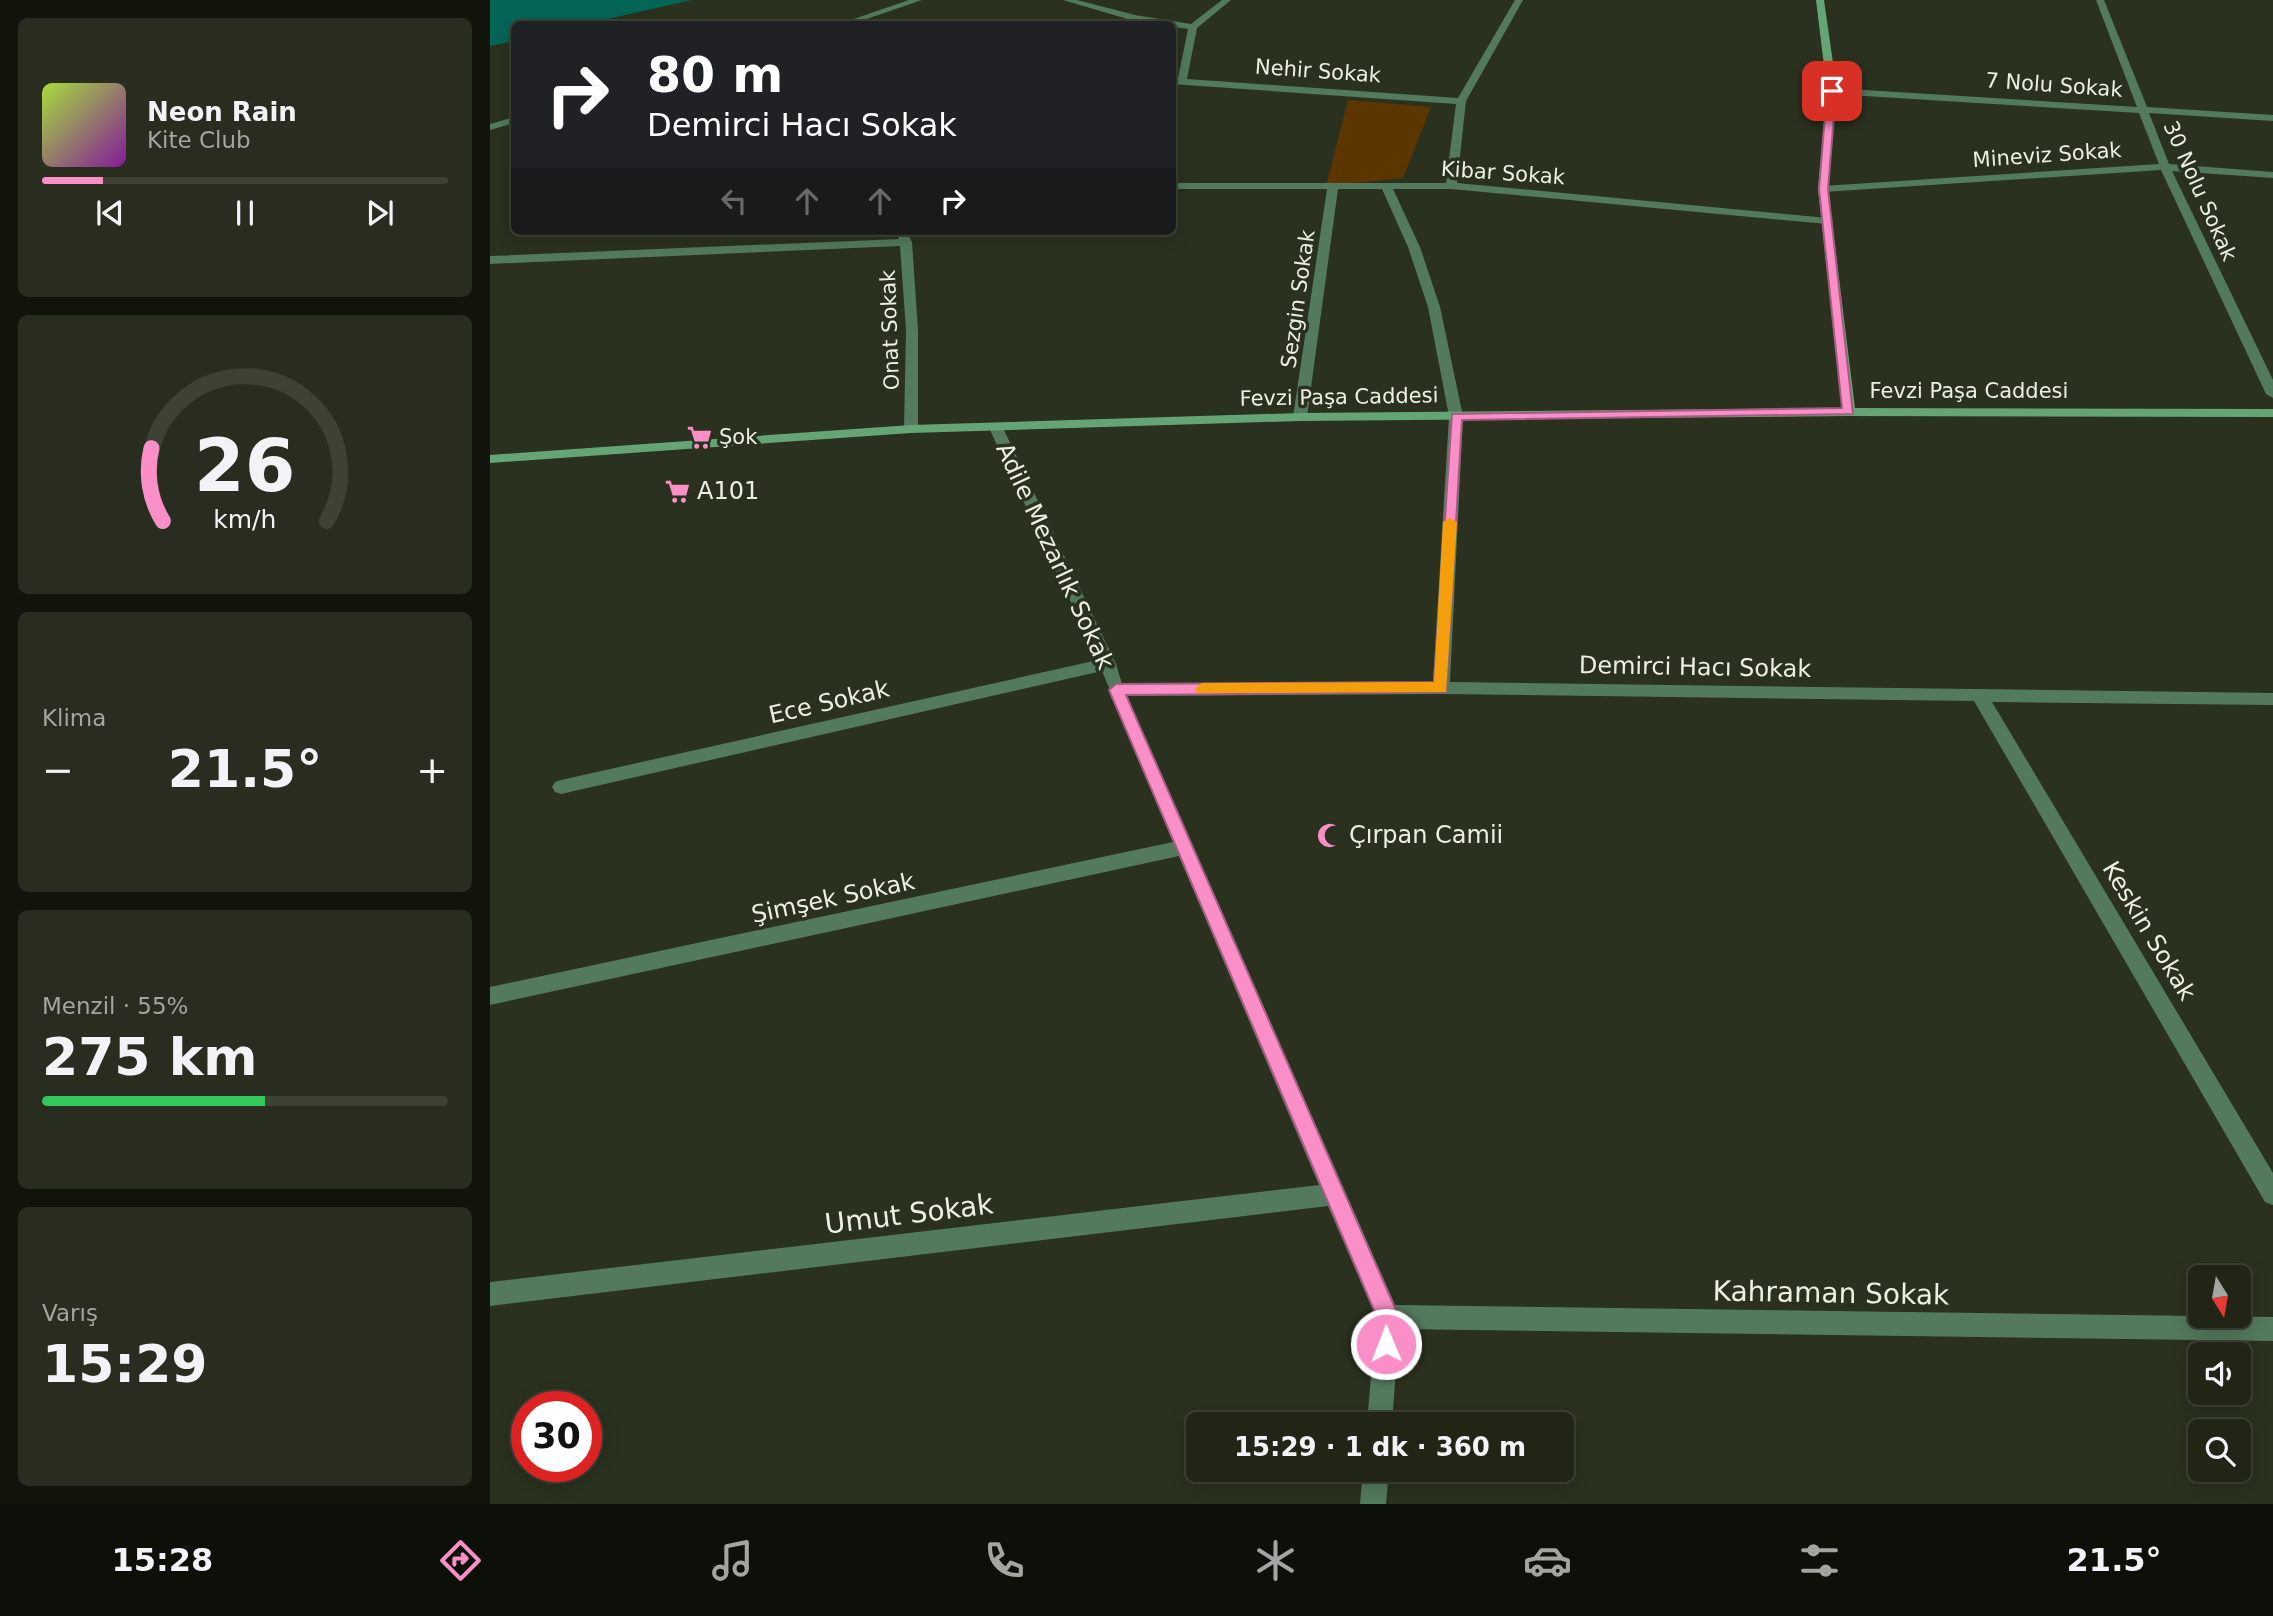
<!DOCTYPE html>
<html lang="tr">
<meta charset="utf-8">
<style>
body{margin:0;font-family:"DejaVu Sans",sans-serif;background:#282d1f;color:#f1f3f6;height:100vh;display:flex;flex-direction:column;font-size:26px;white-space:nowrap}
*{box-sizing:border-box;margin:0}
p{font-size:23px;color:#a2a5a1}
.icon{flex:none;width:38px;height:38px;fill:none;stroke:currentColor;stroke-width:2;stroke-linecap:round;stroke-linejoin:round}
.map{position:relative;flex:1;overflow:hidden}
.details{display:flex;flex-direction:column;gap:18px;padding:18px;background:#12140c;width:490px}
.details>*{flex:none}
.banner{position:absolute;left:21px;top:21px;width:665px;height:214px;border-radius:10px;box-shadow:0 4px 18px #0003,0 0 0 2px #3d4235;background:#202124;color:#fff;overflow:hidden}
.needle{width:46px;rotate:169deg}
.fabs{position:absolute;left:1698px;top:1265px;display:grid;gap:14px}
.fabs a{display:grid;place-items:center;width:63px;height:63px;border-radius:10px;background:#202516;box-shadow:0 4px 18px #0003,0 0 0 2px #3d4235;font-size:35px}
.speed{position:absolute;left:21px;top:1391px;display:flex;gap:14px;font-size:35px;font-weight:700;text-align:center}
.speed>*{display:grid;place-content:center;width:91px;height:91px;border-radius:50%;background:#202516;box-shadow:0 4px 18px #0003,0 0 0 2px #3d4235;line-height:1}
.speed .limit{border:10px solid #d22;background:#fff;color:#111}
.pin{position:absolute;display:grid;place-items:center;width:60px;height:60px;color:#fff;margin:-30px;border-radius:14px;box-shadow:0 4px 10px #0006}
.me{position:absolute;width:77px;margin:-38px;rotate:359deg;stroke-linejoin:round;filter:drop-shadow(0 0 5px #0008)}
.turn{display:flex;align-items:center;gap:24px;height:147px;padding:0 21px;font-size:32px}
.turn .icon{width:91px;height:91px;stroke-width:2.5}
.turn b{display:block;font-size:49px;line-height:60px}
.lanes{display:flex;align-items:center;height:66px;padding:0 21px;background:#0003;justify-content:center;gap:35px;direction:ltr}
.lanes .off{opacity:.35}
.big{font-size:52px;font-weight:700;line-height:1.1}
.details .widget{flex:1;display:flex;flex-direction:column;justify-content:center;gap:10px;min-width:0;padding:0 24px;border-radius:10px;background:#282d1f}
.details .dial{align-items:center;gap:0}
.dial svg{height:182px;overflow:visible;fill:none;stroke:#3d4235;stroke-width:7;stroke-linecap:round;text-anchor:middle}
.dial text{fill:#f1f3f6;stroke:none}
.song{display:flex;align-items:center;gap:21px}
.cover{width:84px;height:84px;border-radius:10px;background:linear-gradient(135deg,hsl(80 70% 55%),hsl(290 70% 35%))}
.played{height:7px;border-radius:4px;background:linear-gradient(90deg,#fa8fc8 15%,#3d4235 15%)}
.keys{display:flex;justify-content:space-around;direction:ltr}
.heat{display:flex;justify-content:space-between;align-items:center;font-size:38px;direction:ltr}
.charge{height:10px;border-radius:5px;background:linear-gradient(90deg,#34c759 55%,#3d4235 0)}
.trip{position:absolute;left:696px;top:1412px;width:388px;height:70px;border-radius:10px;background:#202516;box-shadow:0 4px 18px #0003,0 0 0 2px #3d4235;font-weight:700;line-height:70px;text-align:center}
.tab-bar{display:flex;height:112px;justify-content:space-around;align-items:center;background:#0d0f09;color:#a2a5a1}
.tab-bar .icon{width:49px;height:49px}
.tab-bar .selected{color:#fa8fc8}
.tab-bar b{font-size:32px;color:#f1f3f6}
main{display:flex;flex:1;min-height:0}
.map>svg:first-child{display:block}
.green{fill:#5b3600}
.water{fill:#056556}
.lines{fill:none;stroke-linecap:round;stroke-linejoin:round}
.street{fill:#537a5c;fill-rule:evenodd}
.secondary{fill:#65a475;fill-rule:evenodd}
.route{fill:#fa8fc8;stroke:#a25d82;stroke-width:2}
.slow{fill:#f59e0b}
.labels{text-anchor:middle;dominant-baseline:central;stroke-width:7;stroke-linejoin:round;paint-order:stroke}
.far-street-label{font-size:21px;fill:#ebf0e3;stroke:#2a311e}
.far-poi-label{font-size:21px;fill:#ebf0e3;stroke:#2a311e;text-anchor:start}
.poi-label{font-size:24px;fill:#ebf0e3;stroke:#2a311e;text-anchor:start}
.street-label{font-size:24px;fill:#ebf0e3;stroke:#2a311e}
.near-street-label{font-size:28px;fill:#ebf0e3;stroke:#2a311e}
</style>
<main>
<section class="details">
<div class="widget">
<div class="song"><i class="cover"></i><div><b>Neon Rain</b><p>Kite Club</p></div></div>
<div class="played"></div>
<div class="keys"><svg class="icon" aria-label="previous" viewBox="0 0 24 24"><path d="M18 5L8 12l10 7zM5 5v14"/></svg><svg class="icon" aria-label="pause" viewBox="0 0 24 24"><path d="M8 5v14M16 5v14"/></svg><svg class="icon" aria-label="next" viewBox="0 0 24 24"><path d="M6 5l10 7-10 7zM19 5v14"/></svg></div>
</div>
<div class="widget dial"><svg viewBox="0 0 100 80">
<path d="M14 69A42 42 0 1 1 86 69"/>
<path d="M14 69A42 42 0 0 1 9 37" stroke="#fa8fc8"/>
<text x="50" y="56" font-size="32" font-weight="700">26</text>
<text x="50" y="72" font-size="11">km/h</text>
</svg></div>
<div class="widget"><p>Klima</p>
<div class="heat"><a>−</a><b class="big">21.5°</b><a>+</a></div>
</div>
<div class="widget"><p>Menzil · 55%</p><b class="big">275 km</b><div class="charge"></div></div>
<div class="widget"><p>Varış</p><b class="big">15:29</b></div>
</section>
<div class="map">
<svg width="1783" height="1504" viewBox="0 0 1783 1504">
<rect width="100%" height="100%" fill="#2a311e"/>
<path class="green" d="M 858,100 L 941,107 L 913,178 L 836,186 Z"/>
<path class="water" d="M 0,0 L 202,0 L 95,24 L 24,24 L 24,41 L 0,46 Z"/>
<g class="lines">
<path class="street" d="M 419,0 L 432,0 L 362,24 L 349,24 Z
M 573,0 L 587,0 L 645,15 L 701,24 L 732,0 L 741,0 L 707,28 L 697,79 L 968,98 L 1025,0 L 1033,0 L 976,101 L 967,183 L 1337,218 L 1343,221 L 1337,224 L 961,189 L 903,189 L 930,247 L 950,307 L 973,416 L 960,682 L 1783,693 L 1783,705 L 1502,702 L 1783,1173 L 1783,1205 L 1775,1202 L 1484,701 L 951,694 L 637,696 L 905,1305 L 1783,1317 L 1783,1341 L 909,1329 L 902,1424 L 877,1424 L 886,1317 L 838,1206 L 0,1306 L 0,1282 L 829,1185 L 689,856 L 0,1005 L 0,987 L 683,842 L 612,671 L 71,794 L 65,792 L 62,787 L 65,782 L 71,780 L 608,660 L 499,428 L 501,425 L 506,424 L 513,428 L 626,664 L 632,684 L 943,682 L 959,416 L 938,307 L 918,247 L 892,189 L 848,189 L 817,417 L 810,421 L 803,417 L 837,189 L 684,189 L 682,183 L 956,183 L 966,104 L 682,84 L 682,78 L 688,78 L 698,29 L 644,21 Z
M 1606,0 L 1614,0 L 1657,107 L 1783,115 L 1783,121 L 1659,113 L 1679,164 L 1783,172 L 1783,178 L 1682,171 L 1783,380 L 1783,398 L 1776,394 L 1671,170 L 1333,192 L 1328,189 L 1333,186 L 1669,164 L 1649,113 L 1342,94 L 1337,91 L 1342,88 L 1647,107 Z
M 24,117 L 24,123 L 0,130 L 0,124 Z
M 404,231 L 416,231 L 422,242 L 428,330 L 428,429 L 421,433 L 414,429 L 416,330 L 410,246 L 0,264 L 0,256 L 409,239 Z
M 873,1470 L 899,1470 L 896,1504 L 870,1504 Z"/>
<path class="secondary" d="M 1326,0 L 1334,0 L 1347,91 L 1338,189 L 1365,408 L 1783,409 L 1783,417 L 1359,416 L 810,421 L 421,433 L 0,463 L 0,455 L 421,425 L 810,413 L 1352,408 L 1328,189 L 1337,91 Z"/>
</g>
<path class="route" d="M 1342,88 L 1346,91 L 1338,189 L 1363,414 L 972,420 L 956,692 L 636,695 L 909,1317 L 904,1352 L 896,1355 L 888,1352 L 885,1344 L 887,1317 L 619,690 L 626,684 L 944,682 L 962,414 L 1352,408 L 1329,189 L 1337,91 Z"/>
<path class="slow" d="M 960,518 L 967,522 L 956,692 L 707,693 L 705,689 L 712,683 L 944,682 L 953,522 Z"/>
<defs>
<symbol id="supermarket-bare" viewBox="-9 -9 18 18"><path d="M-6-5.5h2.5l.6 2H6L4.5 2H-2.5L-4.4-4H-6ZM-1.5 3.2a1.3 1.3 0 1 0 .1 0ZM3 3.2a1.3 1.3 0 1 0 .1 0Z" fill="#fa8fc8" stroke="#2a311e" stroke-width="2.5" paint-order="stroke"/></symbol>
<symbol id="mosque-bare" viewBox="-9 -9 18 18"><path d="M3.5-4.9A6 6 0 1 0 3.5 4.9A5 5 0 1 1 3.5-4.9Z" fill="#fa8fc8" stroke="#2a311e" stroke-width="2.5" paint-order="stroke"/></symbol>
</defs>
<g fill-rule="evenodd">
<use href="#supermarket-bare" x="192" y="420" width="35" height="35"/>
<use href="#supermarket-bare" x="170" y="474" width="35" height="35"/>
<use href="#mosque-bare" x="822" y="818" width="35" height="35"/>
</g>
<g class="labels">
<g class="far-street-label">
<text transform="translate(828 71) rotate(4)">Nehir Sokak</text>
<text transform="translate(1564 85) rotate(4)">7 Nolu Sokak</text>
<text transform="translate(1557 155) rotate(-4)">Mineviz Sokak</text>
<text transform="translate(1013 173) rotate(4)">Kibar Sokak</text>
<text transform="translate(1710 191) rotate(66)">30 Nolu Sokak</text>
<text transform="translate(808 299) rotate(-82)">Sezgin Sokak</text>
<text transform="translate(400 330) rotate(-92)">Onat Sokak</text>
<text x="1479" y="391">Fevzi Paşa Caddesi</text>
<text transform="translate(849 397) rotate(-1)">Fevzi Paşa Caddesi</text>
</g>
<g class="far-poi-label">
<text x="229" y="437">Şok</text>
</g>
<g class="poi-label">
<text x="207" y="491">A101</text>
<text x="859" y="835">Çırpan Camii</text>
</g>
<g class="street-label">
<text transform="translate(565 556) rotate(65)">Adile Mezarlık Sokak</text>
<text transform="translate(1205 667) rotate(1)">Demirci Hacı Sokak</text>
<text transform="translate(339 702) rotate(-13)">Ece Sokak</text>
<text transform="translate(343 898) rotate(-12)">Şimşek Sokak</text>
<text transform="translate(1659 931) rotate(59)">Keskin Sokak</text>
</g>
<g class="near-street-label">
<text transform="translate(419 1214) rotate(-7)">Umut Sokak</text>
<text transform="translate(1341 1293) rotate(1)">Kahraman Sokak</text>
</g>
</g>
</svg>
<div class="fabs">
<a><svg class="needle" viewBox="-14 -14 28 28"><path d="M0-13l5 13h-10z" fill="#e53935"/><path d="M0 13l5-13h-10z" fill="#a2a5a1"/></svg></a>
<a><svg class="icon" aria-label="sound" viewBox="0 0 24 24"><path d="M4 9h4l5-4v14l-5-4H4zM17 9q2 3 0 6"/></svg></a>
<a><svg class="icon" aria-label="search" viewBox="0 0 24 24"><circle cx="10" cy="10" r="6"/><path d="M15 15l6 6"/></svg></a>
</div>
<div class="speed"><div class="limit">30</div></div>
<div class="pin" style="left:1342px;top:91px;background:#d93025"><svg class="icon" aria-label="arrive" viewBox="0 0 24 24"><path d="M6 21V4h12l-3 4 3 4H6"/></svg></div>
<svg class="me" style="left:896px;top:1344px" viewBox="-20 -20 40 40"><circle r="17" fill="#fa8fc8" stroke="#fff" stroke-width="3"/><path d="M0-11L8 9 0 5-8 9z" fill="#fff"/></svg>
<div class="trip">15:29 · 1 dk · 360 m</div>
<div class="banner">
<div class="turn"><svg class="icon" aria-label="right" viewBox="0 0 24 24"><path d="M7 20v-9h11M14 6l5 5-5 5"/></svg><div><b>80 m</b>Demirci Hacı Sokak</div></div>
<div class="lanes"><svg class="icon off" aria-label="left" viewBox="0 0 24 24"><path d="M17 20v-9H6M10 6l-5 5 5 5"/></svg><svg class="icon off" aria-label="ahead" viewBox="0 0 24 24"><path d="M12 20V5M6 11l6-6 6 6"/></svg><svg class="icon off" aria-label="ahead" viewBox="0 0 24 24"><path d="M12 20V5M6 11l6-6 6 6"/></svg><svg class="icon" aria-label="right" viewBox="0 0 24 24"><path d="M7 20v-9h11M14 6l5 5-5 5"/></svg></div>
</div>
</div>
</main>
<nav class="tab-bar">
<b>15:28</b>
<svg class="icon selected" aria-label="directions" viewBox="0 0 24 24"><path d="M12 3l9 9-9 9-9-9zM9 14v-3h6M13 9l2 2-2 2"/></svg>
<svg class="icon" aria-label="music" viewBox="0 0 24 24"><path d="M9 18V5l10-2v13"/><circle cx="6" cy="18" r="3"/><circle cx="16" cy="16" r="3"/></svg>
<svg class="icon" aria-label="phone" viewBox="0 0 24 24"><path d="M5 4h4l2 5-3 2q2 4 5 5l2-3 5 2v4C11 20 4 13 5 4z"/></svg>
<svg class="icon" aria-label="climate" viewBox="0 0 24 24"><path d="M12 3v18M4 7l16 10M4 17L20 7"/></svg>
<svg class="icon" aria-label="car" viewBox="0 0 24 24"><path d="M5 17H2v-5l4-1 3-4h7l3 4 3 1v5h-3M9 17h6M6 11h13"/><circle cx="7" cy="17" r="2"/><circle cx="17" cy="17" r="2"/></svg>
<svg class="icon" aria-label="filters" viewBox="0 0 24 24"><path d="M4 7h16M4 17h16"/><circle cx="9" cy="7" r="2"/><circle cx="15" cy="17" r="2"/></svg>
<b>21.5°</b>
</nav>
